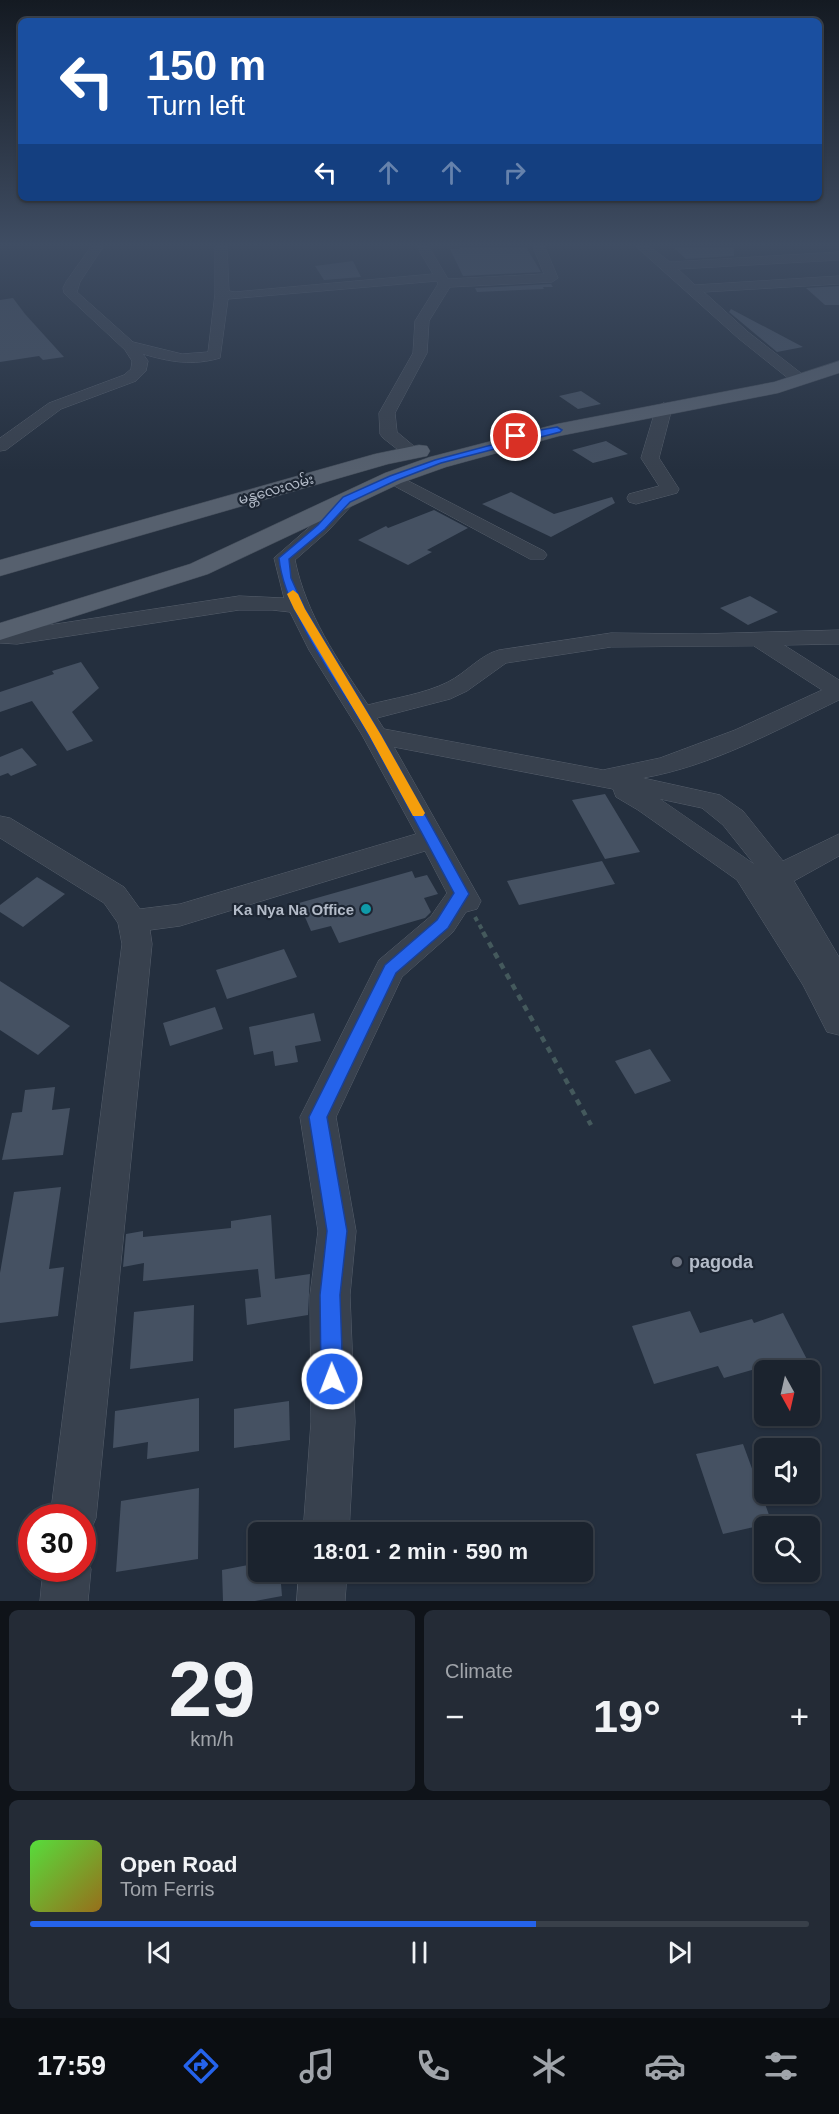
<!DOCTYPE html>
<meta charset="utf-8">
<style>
body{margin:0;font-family:Helvetica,"Noto Sans Myanmar",sans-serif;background:#242b36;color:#f1f3f6;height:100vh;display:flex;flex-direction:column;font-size:22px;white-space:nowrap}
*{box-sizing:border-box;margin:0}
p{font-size:20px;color:#a0a4aa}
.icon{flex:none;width:33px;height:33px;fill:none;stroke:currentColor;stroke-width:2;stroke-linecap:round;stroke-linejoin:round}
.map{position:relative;height:1601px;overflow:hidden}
.drawer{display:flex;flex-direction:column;gap:9px;padding:9px;background:#0f1319;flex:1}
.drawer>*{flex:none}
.hud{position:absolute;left:18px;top:18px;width:804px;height:183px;border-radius:9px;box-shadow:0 2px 4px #0004,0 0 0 2px #39404a;background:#1a4fa0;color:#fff;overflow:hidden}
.needle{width:39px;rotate:172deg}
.buttons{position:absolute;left:754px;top:1360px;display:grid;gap:12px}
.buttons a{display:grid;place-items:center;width:66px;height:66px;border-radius:9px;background:#1b232e;box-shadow:0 2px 4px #0004,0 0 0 2px #39404a;font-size:30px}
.speed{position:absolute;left:18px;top:1504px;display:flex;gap:12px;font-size:30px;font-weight:700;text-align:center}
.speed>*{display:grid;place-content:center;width:78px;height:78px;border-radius:50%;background:#1b232e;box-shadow:0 2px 4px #0004,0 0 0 2px #39404a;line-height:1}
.speed .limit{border:9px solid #d22;background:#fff;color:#111}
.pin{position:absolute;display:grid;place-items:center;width:51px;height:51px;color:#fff;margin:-26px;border:3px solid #fff;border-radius:50%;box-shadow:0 2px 6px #0007}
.me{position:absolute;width:66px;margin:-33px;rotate:359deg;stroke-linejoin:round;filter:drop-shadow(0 0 4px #0008)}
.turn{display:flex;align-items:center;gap:21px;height:126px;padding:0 30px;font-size:27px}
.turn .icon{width:78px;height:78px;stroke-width:2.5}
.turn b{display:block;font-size:42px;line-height:51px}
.lanes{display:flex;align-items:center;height:57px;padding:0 30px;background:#0003;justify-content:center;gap:30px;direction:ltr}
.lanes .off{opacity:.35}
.big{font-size:45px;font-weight:700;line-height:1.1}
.drawer .card{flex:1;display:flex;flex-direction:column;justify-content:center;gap:9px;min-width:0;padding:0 21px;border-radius:9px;background:#242b36}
.drawer .dial{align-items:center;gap:0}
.dial b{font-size:78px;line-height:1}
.song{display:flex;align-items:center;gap:18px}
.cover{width:72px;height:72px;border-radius:9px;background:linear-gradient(135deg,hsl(110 70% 55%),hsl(40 70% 35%))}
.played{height:6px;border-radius:3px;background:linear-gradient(90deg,#2563eb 65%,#39404a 65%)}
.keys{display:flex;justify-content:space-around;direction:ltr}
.heat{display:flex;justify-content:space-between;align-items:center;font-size:33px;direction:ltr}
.drawer .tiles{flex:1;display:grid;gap:9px;grid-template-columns:1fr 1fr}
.card:last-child{grid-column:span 2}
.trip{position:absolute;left:248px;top:1522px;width:345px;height:60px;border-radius:9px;background:#1b232e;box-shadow:0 2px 4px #0004,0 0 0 2px #39404a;font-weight:700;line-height:60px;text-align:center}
.tab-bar{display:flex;height:96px;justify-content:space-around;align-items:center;background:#0b0e12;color:#a0a4aa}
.tab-bar .icon{width:42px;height:42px}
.tab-bar .selected{color:#2563eb}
.tab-bar b{font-size:27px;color:#f1f3f6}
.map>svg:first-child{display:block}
.building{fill:#455162}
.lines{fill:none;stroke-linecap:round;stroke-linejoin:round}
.minor-casing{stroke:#565f6c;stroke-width:1}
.major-casing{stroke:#414a57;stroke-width:1}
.path-far1{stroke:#44595c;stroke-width:4;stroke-dasharray:4.5 4.5;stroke-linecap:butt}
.path{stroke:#44595c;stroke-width:4.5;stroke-dasharray:6 6;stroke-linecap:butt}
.minor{fill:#38414e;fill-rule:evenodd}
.major{fill:#56606e;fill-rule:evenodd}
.route{fill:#2563eb;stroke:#184099;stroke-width:1.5}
.slow{fill:#f59e0b}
.culture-dot{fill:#0f9aa8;stroke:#1d2633;stroke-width:2}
.worship-dot{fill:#6b7280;stroke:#1d2633;stroke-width:2}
.labels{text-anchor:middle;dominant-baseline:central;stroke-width:4.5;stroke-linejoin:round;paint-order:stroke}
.far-street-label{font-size:14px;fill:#b4bcc9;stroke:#1d2633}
.poi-label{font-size:15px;font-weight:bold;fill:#b4bcc9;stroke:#1d2633;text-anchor:end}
.near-poi-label{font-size:18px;font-weight:bold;fill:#b4bcc9;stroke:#1d2633;text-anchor:start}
</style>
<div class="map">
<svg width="839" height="1601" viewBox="0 0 839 1601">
<rect width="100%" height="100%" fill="#242f3e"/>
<path class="building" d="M 458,247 L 526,247 L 541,272 L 463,276 L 450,249 L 459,249 Z
M 673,247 L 734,247 L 734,256 L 686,259 Z
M 353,261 L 361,277 L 324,280 L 315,266 Z
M 551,284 L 553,287 L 543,287 L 544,289 L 477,292 L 475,288 Z
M 839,286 L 839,305 L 825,305 L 806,288 Z
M 13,298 L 25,314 L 64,357 L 43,360 L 39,356 L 0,362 L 0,300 Z
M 731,309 L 803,347 L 777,352 L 729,312 Z
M 581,391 L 601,404 L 578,409 L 559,396 Z
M 606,441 L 628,454 L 593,463 L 572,450 Z
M 511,492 L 554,514 L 612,497 L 615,503 L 551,537 L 482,504 Z
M 434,510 L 468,528 L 427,550 L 432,552 L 408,565 L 358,540 L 386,526 L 388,528 Z
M 750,596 L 778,612 L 748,625 L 720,608 Z
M 81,662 L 99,688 L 72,712 L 93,741 L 67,751 L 32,701 L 0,712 L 0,692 L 54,674 L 52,671 Z
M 22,748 L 37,765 L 11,776 L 8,773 L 0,776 L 0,757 Z
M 605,794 L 640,852 L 605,859 L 572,800 Z
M 602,861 L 615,884 L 519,905 L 507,881 Z
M 412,871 L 415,878 L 427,875 L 438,894 L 424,898 L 431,912 L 425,918 L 339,943 L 331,926 L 311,931 L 299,903 Z
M 37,877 L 65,894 L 23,927 L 0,912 L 0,905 Z
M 284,949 L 297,977 L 227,999 L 216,970 Z
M 0,981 L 70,1026 L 38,1055 L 0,1030 Z
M 215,1007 L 223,1029 L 170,1046 L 163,1023 Z
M 314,1013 L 321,1041 L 295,1046 L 298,1062 L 275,1066 L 273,1051 L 254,1055 L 249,1027 Z
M 650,1049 L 671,1081 L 635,1094 L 615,1061 Z
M 55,1087 L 52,1110 L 70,1108 L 63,1155 L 2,1160 L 12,1113 L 22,1112 L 25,1090 Z
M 61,1187 L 49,1269 L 64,1267 L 58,1316 L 0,1323 L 0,1273 L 14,1192 Z
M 271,1215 L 275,1279 L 310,1274 L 308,1315 L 247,1325 L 245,1299 L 261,1297 L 258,1269 L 143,1281 L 144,1263 L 123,1267 L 126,1234 L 143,1231 L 143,1237 L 231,1228 L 231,1221 Z
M 194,1305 L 193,1361 L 130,1369 L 134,1312 Z
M 690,1311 L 700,1333 L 752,1319 L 754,1323 L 783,1313 L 813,1371 L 787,1371 L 783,1361 L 724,1378 L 718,1366 L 654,1384 L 632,1326 Z
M 199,1398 L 199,1451 L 147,1459 L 148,1442 L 113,1448 L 115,1411 Z
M 289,1401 L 290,1440 L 234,1448 L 234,1409 Z
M 743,1444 L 772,1523 L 723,1534 L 696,1454 Z
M 199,1488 L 198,1559 L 116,1572 L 121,1501 Z
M 258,1563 L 258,1572 L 280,1572 L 282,1596 L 255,1601 L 223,1601 L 222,1570 Z"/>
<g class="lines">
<defs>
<path id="minor" d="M 91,247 L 103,247 L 80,282 L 77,292 L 133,342 L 182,354 L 208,352 L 215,294 L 215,247 L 227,247 L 229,291 L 235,292 L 433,274 L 417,247 L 429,247 L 448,279 L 544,274 L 533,247 L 545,247 L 558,278 L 552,282 L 450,287 L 429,321 L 427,353 L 395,413 L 397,432 L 421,452 L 418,456 L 406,456 L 383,438 L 380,434 L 379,413 L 413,353 L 415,321 L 438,284 L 437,281 L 228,299 L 220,358 C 193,366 170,362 143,354 L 148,361 L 146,371 L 136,381 L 61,409 L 6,450 L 0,451 L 0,438 L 49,403 L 124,375 L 131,369 L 132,361 L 125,350 L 64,293 L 63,288 L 66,282 Z
M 637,247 L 650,247 L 670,262 L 839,252 L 839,260 L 678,269 L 695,285 L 839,276 L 839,284 L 704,292 L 748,332 L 806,377 L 808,380 L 806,383 L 794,383 L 738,338 Z
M 664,403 L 672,408 L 659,458 L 679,489 L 677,493 L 636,504 L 629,502 L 627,498 L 629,494 L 659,486 L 641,458 L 656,408 Z
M 393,473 L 544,551 L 547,555 L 544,559 L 530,559 L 387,482 L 384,478 L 387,474 Z
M 346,494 L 353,496 L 355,500 L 353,504 L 328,531 L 295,560 C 306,614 337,659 368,705 C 394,698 424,694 448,682 C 466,673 480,655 499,650 L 611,633 L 699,634 L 839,630 L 839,644 L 784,645 L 839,680 L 839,700 C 777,730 712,766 643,778 L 720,795 L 743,811 L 783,861 L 839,834 L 839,856 L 794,881 L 839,957 L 839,1035 L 827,1032 L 803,985 L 737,880 L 638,810 L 616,797 L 613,789 L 394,747 L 481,901 L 477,909 L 466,912 L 453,932 L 402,977 L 336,1117 L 356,1231 L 350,1295 L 355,1422 L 349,1533 L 303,1533 L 311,1422 L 310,1295 L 318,1231 L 300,1117 L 379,960 L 431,916 L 447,893 L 425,851 L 180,926 L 150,930 L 152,944 L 96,1518 L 89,1534 L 82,1537 L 82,1518 L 50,1518 L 122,944 L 118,923 L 104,903 L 0,838 L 0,816 L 10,818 L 124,887 L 140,909 L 180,904 L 416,834 L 362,735 L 309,650 L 290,612 L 272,610 L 239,610 L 17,644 L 0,643 L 0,629 L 17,630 L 239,596 L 284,598 L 274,558 L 314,523 L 339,496 ZM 754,646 L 822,690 L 735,730 L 660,758 L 603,770 L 384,729 L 377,718 L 450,699 L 467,691 L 506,663 L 611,647 ZM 660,799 L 702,808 L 723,825 L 754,864 Z
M 82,1552 L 91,1569 L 88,1601 L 40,1601 L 43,1569 L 82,1569 Z
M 299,1572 L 347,1572 L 345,1601 L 297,1601 Z"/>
<path id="major" d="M 839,361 L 839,373 L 778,393 L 559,436 L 446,467 L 401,483 L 208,574 L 0,640 L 0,623 L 190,564 L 385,473 L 430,457 L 557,424 L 774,382 Z
M 419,445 L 427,446 L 430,451 L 427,456 L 388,464 L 0,576 L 0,560 L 375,454 Z"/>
</defs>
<use href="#minor" class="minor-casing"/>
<use href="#major" class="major-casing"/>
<path class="path-far1" d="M 475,917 L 484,933"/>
<path class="path" d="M 483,932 L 591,1125"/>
<use href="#minor" class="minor"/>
<use href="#major" class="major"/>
</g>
<linearGradient id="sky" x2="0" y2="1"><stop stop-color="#141a22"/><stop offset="0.52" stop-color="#3f4d63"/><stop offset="1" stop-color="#3f4d63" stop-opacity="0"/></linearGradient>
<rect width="839" height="471" fill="url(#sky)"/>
<path class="route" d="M 557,427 L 562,430 L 560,432 L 441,463 L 397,480 L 350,502 L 325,529 L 289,559 L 291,578 L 305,609 L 381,735 L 469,894 L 448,928 L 396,973 L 327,1117 L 347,1231 L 340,1295 L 343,1379 L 340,1387 L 332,1390 L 324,1387 L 321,1379 L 320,1295 L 327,1231 L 309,1117 L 385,965 L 437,920 L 454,893 C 426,841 398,788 369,736 C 341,686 284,613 279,558 L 318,525 L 343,497 L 390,476 L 435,460 L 514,439 L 511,436 L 513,435 Z"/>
<path class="slow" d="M 293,590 L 298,594 L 305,609 L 381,735 L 425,813 L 423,816 L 413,816 L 369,735 L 294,609 L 287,594 Z"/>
<circle class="culture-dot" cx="366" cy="909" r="6"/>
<circle class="worship-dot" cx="677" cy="1262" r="6"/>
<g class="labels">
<g class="far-street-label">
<text transform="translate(276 489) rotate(-16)">မန္တလေးလမ်း</text>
</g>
<g class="poi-label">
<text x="354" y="909">Ka Nya Na Office</text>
</g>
<g class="near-poi-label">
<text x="689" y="1262">pagoda</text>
</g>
</g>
</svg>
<div class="buttons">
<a><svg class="needle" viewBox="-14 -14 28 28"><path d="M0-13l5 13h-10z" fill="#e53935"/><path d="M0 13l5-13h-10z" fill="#a0a4aa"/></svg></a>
<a><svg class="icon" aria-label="sound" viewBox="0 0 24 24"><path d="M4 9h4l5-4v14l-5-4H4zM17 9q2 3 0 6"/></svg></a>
<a><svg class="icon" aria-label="search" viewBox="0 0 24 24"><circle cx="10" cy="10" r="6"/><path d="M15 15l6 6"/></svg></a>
</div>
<div class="speed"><div class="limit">30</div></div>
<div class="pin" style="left:516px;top:436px;background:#d93025"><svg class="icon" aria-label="arrive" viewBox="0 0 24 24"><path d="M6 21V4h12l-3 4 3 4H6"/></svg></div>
<svg class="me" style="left:332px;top:1379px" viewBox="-20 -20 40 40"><circle r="17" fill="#2563eb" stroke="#fff" stroke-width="3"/><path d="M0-11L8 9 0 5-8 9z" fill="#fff"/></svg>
<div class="trip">18:01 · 2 min · 590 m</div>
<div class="hud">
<div class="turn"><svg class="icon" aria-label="left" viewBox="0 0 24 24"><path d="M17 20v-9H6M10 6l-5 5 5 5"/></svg><div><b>150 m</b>Turn left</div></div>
<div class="lanes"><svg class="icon" aria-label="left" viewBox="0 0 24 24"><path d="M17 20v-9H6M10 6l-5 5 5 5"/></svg><svg class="icon off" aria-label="ahead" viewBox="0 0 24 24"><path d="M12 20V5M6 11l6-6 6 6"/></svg><svg class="icon off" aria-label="ahead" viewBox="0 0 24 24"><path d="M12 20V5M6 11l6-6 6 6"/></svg><svg class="icon off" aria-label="right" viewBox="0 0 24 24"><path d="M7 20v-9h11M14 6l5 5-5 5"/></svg></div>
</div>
</div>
<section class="drawer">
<div class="tiles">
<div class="card dial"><b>29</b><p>km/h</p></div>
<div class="card"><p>Climate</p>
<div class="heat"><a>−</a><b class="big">19°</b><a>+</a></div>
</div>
<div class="card">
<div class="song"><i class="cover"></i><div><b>Open Road</b><p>Tom Ferris</p></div></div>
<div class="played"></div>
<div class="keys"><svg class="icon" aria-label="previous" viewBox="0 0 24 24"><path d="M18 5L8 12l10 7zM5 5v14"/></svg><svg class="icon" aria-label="pause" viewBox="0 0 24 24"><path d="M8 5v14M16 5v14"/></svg><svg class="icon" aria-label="next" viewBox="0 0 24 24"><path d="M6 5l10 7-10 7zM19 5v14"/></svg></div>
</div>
</div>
</section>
<nav class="tab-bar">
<b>17:59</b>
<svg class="icon selected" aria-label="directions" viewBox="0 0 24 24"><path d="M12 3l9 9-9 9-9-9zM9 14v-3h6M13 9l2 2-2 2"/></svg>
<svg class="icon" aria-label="music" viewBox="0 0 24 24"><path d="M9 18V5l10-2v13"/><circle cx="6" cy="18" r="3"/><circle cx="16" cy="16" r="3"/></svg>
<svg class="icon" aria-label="phone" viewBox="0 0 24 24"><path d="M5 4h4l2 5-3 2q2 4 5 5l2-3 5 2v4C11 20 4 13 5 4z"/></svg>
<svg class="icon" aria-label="climate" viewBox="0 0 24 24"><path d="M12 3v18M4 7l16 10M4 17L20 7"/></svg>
<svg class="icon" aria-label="car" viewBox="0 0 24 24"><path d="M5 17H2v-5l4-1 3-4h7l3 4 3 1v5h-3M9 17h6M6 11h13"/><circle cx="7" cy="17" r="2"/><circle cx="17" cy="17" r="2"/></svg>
<svg class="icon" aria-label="filters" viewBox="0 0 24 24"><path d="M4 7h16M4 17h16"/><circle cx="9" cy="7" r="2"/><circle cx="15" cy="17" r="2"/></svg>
</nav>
